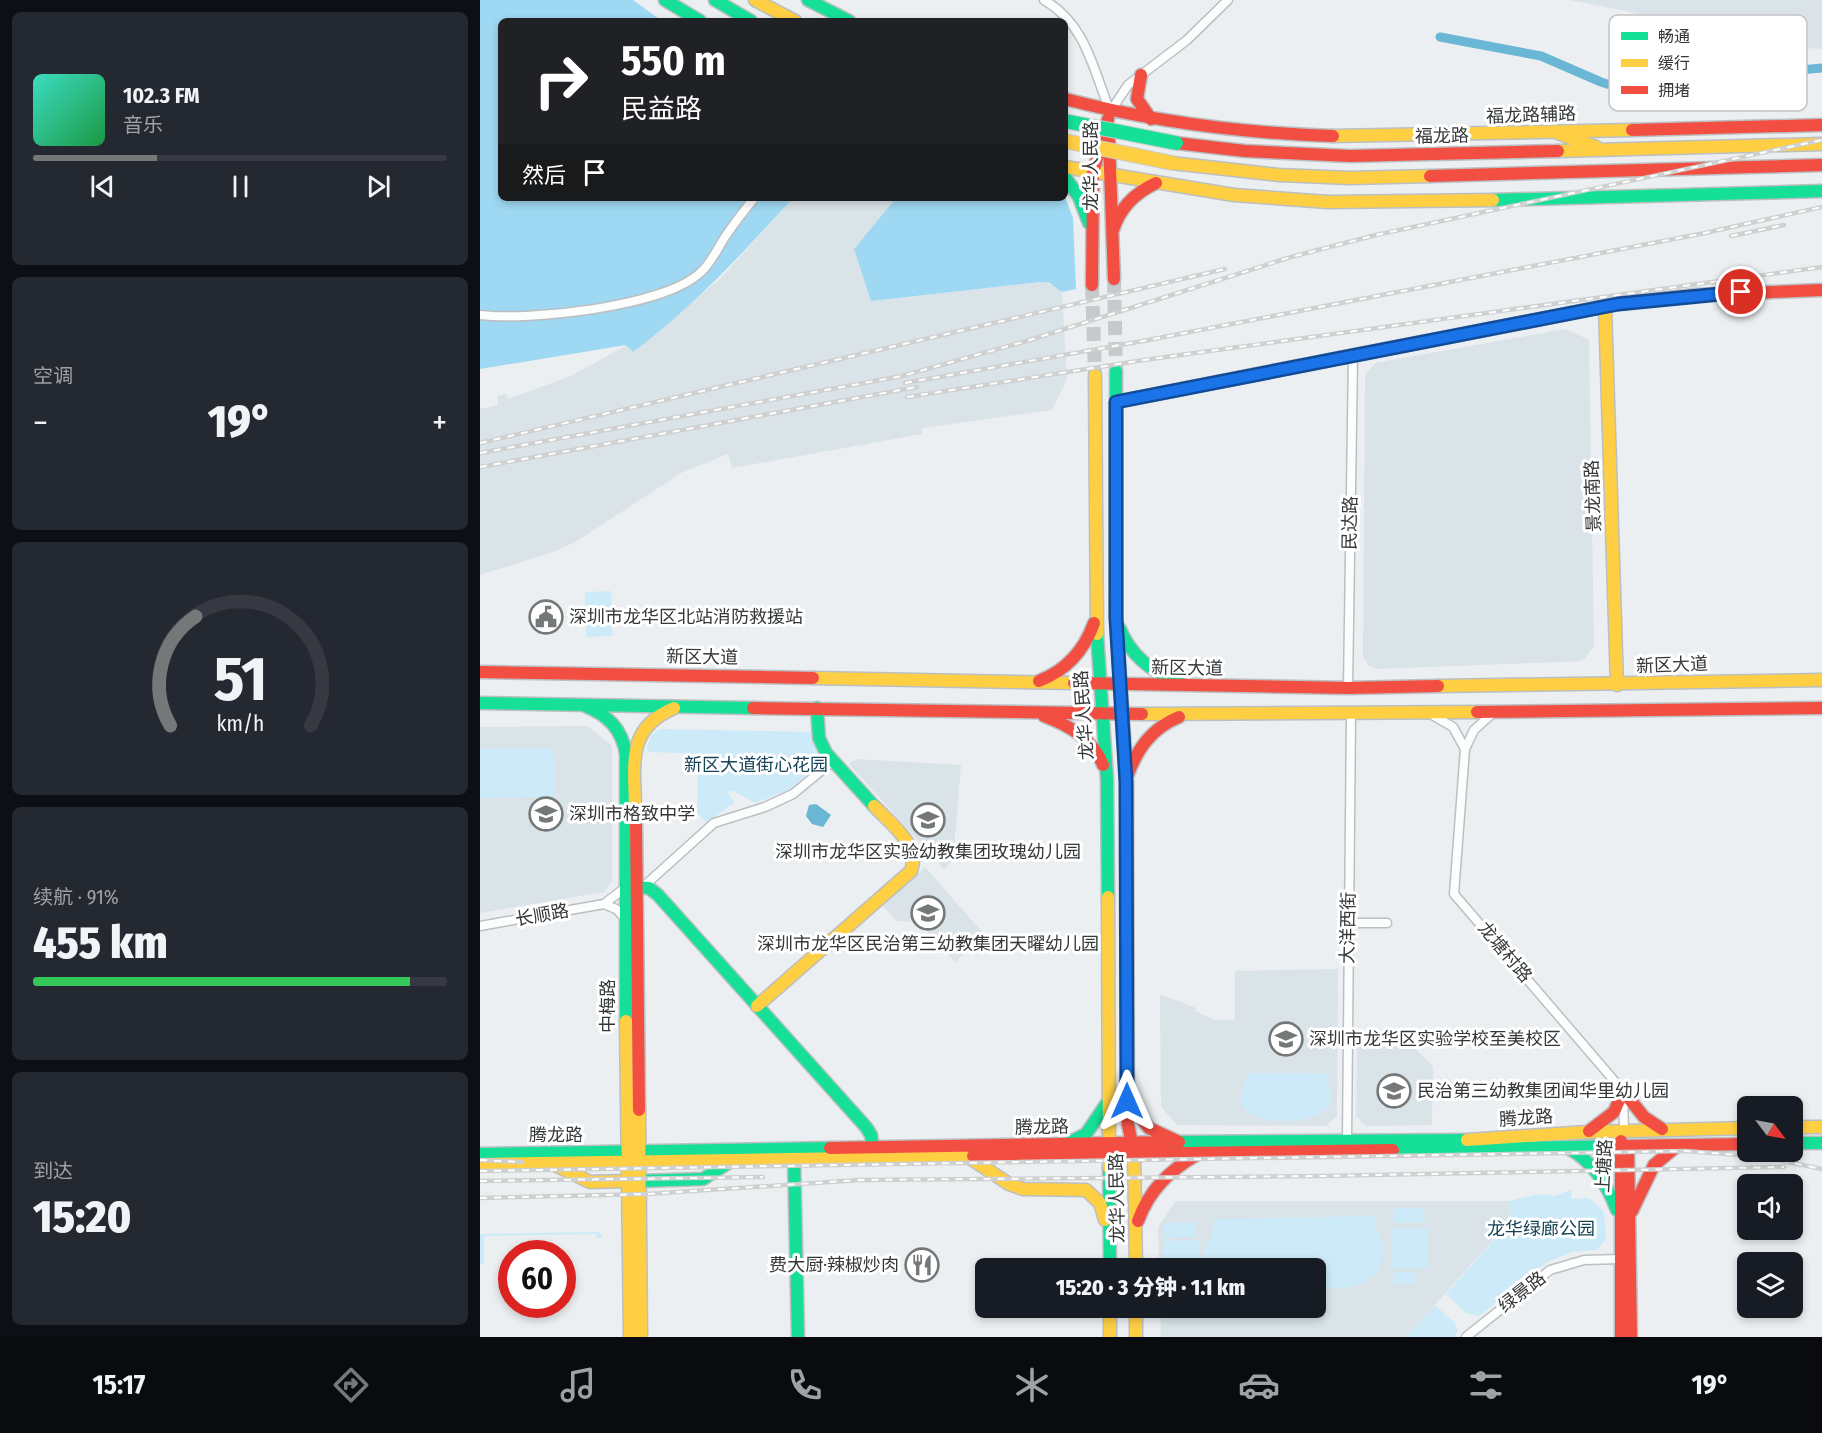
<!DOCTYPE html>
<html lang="zh">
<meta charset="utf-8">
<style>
body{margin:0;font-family:"Fira Sans Condensed","Noto Sans SC",sans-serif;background:#242831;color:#f1f3f6;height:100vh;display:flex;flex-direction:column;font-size:22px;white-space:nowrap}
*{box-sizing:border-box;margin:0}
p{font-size:20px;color:#9ea1a6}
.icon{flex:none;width:33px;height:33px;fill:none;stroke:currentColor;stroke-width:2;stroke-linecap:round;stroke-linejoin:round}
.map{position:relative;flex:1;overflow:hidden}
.drawer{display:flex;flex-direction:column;gap:12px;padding:12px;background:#0d0f14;width:480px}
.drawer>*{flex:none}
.top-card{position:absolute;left:18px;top:18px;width:570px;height:183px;border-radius:9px;box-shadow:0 3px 9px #0003;background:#202124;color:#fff;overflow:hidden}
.needle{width:39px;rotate:122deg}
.buttons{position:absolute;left:1257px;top:1096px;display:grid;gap:12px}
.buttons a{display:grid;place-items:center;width:66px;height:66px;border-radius:9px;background:#171b24;box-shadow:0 3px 9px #0003;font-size:30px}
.speed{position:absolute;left:18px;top:1240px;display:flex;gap:12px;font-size:30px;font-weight:700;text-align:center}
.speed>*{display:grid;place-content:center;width:78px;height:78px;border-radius:50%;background:#171b24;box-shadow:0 3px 9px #0003;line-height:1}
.speed .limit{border:9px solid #d22;background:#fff;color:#111}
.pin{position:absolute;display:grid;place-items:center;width:51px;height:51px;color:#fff;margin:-26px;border:3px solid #fff;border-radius:50%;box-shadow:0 2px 6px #0007}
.me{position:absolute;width:66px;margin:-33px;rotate:0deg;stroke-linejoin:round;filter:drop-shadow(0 0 4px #0008)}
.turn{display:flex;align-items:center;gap:21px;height:126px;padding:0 24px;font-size:27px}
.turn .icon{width:78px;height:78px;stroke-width:2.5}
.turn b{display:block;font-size:42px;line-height:51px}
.then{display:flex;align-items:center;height:57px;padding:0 24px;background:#0003;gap:12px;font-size:22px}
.big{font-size:45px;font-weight:800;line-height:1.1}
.drawer .widget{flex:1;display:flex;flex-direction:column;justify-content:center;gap:9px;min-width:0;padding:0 21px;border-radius:9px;background:#242831}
.drawer .dial{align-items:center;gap:0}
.dial svg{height:156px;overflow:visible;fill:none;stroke:#363941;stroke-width:7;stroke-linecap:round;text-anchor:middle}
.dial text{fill:#f1f3f6;stroke:none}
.song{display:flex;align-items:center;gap:18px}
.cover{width:72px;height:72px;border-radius:9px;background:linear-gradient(135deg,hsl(170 70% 55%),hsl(140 70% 35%))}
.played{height:6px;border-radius:3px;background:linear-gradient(90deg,#757879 30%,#363941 30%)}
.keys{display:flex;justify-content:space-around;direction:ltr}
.heat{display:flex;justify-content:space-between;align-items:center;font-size:33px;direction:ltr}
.charge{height:9px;border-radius:4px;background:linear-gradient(90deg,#34c759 91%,#363941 0)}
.trip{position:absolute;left:495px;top:1258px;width:351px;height:60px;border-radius:9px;background:#171b24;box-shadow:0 3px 9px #0003;font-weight:800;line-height:60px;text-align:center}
.dock{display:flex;height:96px;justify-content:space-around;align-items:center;background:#090b0e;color:#9ea1a6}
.dock .icon{width:42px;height:42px}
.dock .selected{color:#757879}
.dock b{font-size:27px;color:#f1f3f6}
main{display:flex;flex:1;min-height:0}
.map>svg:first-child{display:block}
.built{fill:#d9e3e8}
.green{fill:#cdeaf8}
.forest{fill:#9ed8f2}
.water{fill:#69b6d5}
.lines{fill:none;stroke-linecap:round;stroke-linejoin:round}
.canal{stroke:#69b6d5;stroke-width:9}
.primary-tunnel{stroke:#c7cacc;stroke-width:14;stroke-dasharray:14 7;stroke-linecap:butt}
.street-casing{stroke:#bcbfc1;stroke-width:11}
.fast-casing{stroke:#bcbfc1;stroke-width:15}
.slow-casing{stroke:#bcbfc1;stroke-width:15}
.jam-casing{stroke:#bcbfc1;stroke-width:15}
.street{stroke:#fcfdfd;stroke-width:8}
.fast{stroke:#16e098;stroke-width:12}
.slow{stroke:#ffcf43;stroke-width:12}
.jam{stroke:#f24e42;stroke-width:12}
.rail-casing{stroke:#cfd0d0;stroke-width:4.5}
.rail{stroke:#fff;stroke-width:2;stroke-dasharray:7;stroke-linecap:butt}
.fast-bridge-casing{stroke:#c8cacb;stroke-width:16;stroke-linecap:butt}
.slow-bridge-casing{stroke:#c8cacb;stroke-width:16;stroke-linecap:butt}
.fast-bridge{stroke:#16e098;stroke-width:14}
.slow-bridge{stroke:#ffcf43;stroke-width:14}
.route-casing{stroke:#114b97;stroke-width:15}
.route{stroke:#1a73e8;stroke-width:10}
.labels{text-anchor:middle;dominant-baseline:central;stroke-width:6;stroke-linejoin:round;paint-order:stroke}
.street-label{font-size:18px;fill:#353839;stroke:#fff}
.poi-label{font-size:18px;fill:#353839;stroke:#fff;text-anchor:start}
.park-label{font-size:18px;fill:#174356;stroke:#fff}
.key{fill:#fff;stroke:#c2c3c4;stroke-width:1.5}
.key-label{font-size:16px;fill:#353839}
</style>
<main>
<section class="drawer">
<div class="widget">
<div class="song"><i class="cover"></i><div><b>102.3 FM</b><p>音乐</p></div></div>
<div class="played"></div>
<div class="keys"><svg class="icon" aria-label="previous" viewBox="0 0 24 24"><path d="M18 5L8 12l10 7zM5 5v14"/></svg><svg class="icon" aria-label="pause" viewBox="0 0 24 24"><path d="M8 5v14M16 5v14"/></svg><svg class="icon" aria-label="next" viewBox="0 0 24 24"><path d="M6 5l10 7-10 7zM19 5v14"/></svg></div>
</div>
<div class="widget"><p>空调</p>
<div class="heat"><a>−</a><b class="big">19°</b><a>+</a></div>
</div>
<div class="widget dial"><svg viewBox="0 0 100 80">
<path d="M14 69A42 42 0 1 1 86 69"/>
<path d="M14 69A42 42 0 0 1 27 13" stroke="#757879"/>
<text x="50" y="56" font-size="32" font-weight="700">51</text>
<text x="50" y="72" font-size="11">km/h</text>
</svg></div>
<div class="widget"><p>续航 · 91%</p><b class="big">455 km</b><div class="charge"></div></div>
<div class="widget"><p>到达</p><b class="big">15:20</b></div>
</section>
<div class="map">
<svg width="1342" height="1337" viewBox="0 0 1342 1337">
<rect width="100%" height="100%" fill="#eceff1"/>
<path class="built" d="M 1090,0 L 1342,0 L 1342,49 L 1260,44 L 1146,11 Z
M 313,198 L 416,198 L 374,249 L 391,301 L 560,282 L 577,286 L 582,292 L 587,379 L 572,410 L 442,428 L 442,434 L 252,468 L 248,454 L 201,473 L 97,541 L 76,551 L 0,575 L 0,409 L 18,405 L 17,396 L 26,394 L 28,399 L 91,376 L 147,345 L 153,352 L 240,279 Z
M 1086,329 L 1109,340 L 1114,647 L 1102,661 L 896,669 L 889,666 L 883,657 L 885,375 L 895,363 Z
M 108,726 L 132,746 L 132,881 L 124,892 L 0,913 L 0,727 Z
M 376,759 L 481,765 L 473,860 L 464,869 L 369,764 Z
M 445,867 L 505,935 L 475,962 L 439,922 L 417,921 L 402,905 Z
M 858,969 L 857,1116 L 846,1126 L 697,1125 L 681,1107 L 680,994 L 716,1008 L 715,1011 L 734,1020 L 755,1020 L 755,971 Z
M 877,1047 L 934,1047 L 953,1067 L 952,1125 L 886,1126 L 876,1116 Z
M 696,1201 L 1029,1201 L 1031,1220 L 926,1337 L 681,1337 L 680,1308 L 836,1308 L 836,1269 L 679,1269 L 678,1227 Z"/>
<path class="green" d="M 131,591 L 132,636 L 106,637 L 105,592 Z
M 179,729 L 331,732 L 339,757 L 338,765 L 308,790 L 276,803 L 253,791 L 247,792 L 254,801 L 253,804 L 226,822 L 217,813 L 218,754 L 170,752 L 166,749 L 172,735 Z
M 74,748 L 75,797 L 0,798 L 0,749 Z
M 767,1073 L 849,1073 L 849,1079 L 844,1079 C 880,1126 771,1133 762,1104 C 758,1092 767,1083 767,1073 Z
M 1091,1190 L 1092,1199 L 1109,1198 L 1124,1212 L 1126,1239 L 1117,1250 L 1092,1252 L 1067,1262 L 999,1316 L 986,1313 L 966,1294 L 1031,1221 L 1029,1201 L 1059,1194 L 1075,1196 Z
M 913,1208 L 944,1208 L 945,1222 L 914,1223 Z
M 896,1216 L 897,1226 L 894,1227 C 912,1246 903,1276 879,1285 C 866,1290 849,1287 836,1287 L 836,1269 L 725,1267 C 720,1241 736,1238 734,1219 Z
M 715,1222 L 715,1237 L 684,1238 L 684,1223 Z
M 911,1228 L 947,1228 L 948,1268 L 911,1269 Z
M 119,1232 L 123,1238 L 117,1238 L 116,1234 L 4,1236 L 4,1264 L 0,1264 L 0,1234 Z
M 720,1240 L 720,1260 L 684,1261 L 684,1241 Z
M 684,1262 L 720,1262 L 720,1269 L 684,1269 Z
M 936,1272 L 936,1283 L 913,1284 L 913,1272 Z
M 955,1305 L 975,1323 L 978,1330 L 975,1337 L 926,1337 Z"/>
<path class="forest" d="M 0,0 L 153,0 L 182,21 L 21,21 L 21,198 L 313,198 C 262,254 213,307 153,352 L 146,345 L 0,369 Z
M 585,197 L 593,218 L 596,289 L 582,292 L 570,283 L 560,282 L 391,301 L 374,249 L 416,198 Z"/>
<path class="water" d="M 336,804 L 351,815 L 343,827 L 332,824 L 326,816 L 329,805 Z"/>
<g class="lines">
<path class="canal" d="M 960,37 L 1061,56 L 1121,82 L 1190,105 C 1207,101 1208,80 1225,74 L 1297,72 L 1342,68"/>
<path class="primary-tunnel" d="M 634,279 L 636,371
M 612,285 L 615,375"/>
<defs>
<path id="street" d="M 564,0 C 606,24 613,69 630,111
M 630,112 L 648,85 L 707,40 L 748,0
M 0,315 C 48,321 185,307 221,272 C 232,262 238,247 247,234 C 255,222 265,210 274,198
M 868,688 L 873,357
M 1013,713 L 994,730 L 985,749 L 974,894 L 1143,1091 L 1144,1131
M 954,716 L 973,727 L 985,749
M 163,887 L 234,823 L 285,807 L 313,794 L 353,761
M 124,904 L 136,909 L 145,918
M 868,923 L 907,923
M 0,926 L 124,904 L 146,887
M 867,1141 L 871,714
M 986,1337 L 1070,1270 L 1104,1260 L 1140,1259"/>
<path id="fast" d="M 185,0 L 220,21
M 235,0 L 271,21
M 328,0 L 369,21
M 585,177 L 599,197 L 609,223
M 1013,200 L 1342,191
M 636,371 L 636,618 L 647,782 L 647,838
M 640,629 C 651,656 671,672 699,682
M 617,634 L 627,779 L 628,897
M 0,703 L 273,708
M 105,706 C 128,715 142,729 146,754 L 146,1021
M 337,708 L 339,738 L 346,753 L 394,806
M 156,887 L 169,888 L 178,895 L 386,1127 L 391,1135 L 393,1148
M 690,1142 L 987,1140
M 1312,1143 L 1342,1143
M 586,1144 L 606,1134 L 627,1103
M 1088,1148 C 1113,1161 1127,1184 1137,1210
M 913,1150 L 1143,1146
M 0,1154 L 350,1148
M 314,1159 L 318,1337
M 629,1168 L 630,1269
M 159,1181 L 223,1179 L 253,1160"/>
<path id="slow" d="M 275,0 L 315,21
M 1075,132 L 1116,147
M 853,136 L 1152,130
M 1078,151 L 1342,144
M 692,163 L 799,175 L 870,178 L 950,176
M 585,167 L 754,195 L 848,202 L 1013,200
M 1125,307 L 1137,685
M 615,375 L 617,634
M 636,402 L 859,358
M 333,678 L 594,683
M 958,686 L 1342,680
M 662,714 L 997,712
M 155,806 C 154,762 147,728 194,708
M 628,897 L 629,1168
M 277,1006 L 431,871 C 441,845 410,823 394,806
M 146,1021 L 150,1337
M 159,1110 L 161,1337
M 1312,1127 L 1342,1127
M 987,1140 L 1107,1132 L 1268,1128
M 654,1152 L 656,1269
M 487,1156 L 529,1184 L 543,1189 L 606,1190 L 620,1203 L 625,1220
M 0,1164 L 493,1156
M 73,1164 L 110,1182 L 148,1181
M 630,1308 L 630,1337
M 656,1308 L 656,1337"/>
<path id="jam" d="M 661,75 L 657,99 L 671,119
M 585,99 C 674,122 761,133 853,136
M 1152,130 L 1342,125
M 629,141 L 634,279
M 696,143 L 765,151 L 870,156 L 1078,151
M 950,176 L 1342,165
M 633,230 C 640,207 655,193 676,183
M 612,285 L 613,173 L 628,119
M 859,358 L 1138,304 L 1216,295 L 1342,290
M 0,672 L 333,678
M 559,681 C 587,670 604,651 614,623
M 594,683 L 868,688 L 958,686
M 273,708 L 662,714
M 997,712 L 1342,708
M 564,716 C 590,726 612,738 623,765
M 648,774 C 658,748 672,728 699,717
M 156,824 L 159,1110
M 647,838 L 648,1125 L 654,1152
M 648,1102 L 669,1128 L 699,1142
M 1109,1131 L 1134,1112 L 1143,1091 L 1164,1117 L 1182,1129
M 1141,1141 L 1141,1337
M 1143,1146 L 1268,1144
M 1148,1146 L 1151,1337
M 350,1148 L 690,1142
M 493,1156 L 913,1150
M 1152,1211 L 1174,1165 L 1197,1146
M 658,1221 C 669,1190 690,1170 718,1154"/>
</defs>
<use href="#street" class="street-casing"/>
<use href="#fast" class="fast-casing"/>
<use href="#slow" class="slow-casing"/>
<use href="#jam" class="jam-casing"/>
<use href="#street" class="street"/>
<use href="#fast" class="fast"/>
<use href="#slow" class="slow"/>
<use href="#jam" class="jam"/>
<defs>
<path id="rail" d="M 1251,236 L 1304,225
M 425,383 L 663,341 L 1225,233 L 1342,207
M 427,397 L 664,360 L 1342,267
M 0,443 L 745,269
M 0,453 L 422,376 L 550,340 L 811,257 L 896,235 L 1342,140
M 0,467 L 437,387
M 0,1160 L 42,1162
M 0,1171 L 1205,1151 L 1284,1157 L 1342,1169
M 0,1181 L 283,1177
M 0,1198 L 167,1194 L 380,1180 L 843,1176 L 1304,1167"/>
</defs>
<use href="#rail" class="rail-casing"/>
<use href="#rail" class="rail"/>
<defs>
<path id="fast-bridge" d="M 585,121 L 696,143"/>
<path id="slow-bridge" d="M 585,141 L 692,163"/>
</defs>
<use href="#fast-bridge" class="fast-bridge-casing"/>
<use href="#slow-bridge" class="slow-bridge-casing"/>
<use href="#fast-bridge" class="fast-bridge"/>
<use href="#slow-bridge" class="slow-bridge"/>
</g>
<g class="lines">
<defs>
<path id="route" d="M 647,1101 L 646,782 L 636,618 L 636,402 L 1138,304 L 1261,292"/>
</defs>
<use href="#route" class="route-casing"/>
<use href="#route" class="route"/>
</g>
<defs>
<symbol id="civic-ring" viewBox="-11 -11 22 22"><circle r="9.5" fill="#fff" stroke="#757879" stroke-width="1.5"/><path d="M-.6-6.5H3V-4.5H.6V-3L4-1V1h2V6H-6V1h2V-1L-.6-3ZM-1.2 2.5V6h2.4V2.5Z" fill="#757879"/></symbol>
<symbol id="school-ring" viewBox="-11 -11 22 22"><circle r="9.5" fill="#fff" stroke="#757879" stroke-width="1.5"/><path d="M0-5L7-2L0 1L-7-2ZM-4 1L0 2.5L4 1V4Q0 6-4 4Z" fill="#757879"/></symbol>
<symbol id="restaurant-ring" viewBox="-11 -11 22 22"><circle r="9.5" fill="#fff" stroke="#757879" stroke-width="1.5"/><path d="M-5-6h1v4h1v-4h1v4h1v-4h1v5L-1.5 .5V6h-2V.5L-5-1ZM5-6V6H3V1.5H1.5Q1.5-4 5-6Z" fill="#757879"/></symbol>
</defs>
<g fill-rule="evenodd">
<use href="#civic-ring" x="47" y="598" width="38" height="38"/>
<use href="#school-ring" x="47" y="795" width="38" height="38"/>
<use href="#school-ring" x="429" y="801" width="38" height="38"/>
<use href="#school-ring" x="429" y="894" width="38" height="38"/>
<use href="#school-ring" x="787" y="1020" width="38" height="38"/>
<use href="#school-ring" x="895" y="1072" width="38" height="38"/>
<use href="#restaurant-ring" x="423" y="1246" width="38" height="38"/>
</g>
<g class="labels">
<g class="street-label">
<text transform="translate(1051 115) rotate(-2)">福龙路辅路</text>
<text transform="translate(962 136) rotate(-1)">福龙路</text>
<text transform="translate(611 166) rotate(-90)">龙华人民路</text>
<text transform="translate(1113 496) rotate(-92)">景龙南路</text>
<text transform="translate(870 523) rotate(-89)">民达路</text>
<text transform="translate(222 657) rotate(1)">新区大道</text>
<text transform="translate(1192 665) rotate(-2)">新区大道</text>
<text transform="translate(707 668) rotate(1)">新区大道</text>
<text transform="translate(604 715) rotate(-94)">龙华人民路</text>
<text transform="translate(62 915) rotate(-10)">长顺路</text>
<text transform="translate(868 928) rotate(-89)">大洋西街</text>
<text transform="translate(1025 952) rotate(50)">龙塘村路</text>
<text transform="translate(128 1006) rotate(-90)">中梅路</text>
<text transform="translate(1046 1118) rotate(-4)">腾龙路</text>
<text transform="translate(562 1127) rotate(-1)">腾龙路</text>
<text x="76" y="1135">腾龙路</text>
<text transform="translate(1124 1166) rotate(-87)">上塘路</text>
<text transform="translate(637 1198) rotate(-91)">龙华人民路</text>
<text transform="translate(1042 1292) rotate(-38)">绿景路</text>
</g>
<g class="poi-label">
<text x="89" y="617">深圳市龙华区北站消防救援站</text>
<text x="89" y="814">深圳市格致中学</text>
<text x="448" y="852" text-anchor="middle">深圳市龙华区实验幼教集团玫瑰幼儿园</text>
<text x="448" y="944" text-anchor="middle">深圳市龙华区民治第三幼教集团天曜幼儿园</text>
<text x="829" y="1039">深圳市龙华区实验学校至美校区</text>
<text x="937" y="1091">民治第三幼教集团闻华里幼儿园</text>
<text x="419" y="1265" text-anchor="end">费大厨·辣椒炒肉</text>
</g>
<g class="park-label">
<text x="276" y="765">新区大道街心花园</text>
<text x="1061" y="1229">龙华绿廊公园</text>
</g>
</g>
<rect x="1129" y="15" width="198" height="96" rx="9" class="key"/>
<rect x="1141" y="32" width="27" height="8" fill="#16e098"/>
<rect x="1141" y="59" width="27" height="8" fill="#ffcf43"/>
<rect x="1141" y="86" width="27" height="8" fill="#f24e42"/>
<g class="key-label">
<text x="1178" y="42">畅通</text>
<text x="1178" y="69">缓行</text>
<text x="1178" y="96">拥堵</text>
</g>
</svg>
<div class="buttons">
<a><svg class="needle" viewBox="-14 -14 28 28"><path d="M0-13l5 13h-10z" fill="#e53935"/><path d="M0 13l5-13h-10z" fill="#9ea1a6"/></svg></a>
<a><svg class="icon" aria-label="sound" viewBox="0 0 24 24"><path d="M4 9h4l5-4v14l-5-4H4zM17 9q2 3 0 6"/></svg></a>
<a><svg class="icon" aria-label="layers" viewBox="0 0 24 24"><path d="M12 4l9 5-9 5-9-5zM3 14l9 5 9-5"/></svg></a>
</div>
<div class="speed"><div class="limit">60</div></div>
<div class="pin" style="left:1261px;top:292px;background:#d93025"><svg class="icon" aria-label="arrive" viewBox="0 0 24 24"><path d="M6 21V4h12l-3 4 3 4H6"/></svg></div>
<svg class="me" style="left:647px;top:1101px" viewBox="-20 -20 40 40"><path d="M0-17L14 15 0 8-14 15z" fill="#1a73e8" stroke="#fff" stroke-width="4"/></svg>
<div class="trip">15:20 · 3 分钟 · 1.1 km</div>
<div class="top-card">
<div class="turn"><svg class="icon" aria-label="right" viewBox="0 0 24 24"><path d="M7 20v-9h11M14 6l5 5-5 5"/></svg><div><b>550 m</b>民益路</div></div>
<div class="then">然后<svg class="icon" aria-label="arrive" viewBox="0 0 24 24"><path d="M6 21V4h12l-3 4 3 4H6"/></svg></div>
</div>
</div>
</main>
<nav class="dock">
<b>15:17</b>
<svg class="icon selected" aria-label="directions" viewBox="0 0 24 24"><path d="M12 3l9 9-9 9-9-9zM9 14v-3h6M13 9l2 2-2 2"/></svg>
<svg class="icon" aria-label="music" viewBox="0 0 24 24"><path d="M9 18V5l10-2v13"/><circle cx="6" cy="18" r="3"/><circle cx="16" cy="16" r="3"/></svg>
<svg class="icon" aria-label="phone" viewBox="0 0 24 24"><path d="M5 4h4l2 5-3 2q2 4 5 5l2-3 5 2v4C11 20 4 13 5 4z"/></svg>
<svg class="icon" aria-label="climate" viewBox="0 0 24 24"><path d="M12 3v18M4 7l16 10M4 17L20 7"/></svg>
<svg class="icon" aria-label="car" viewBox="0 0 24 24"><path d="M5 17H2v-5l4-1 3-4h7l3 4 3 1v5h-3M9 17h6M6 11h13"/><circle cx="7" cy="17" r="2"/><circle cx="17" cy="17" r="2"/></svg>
<svg class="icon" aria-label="filters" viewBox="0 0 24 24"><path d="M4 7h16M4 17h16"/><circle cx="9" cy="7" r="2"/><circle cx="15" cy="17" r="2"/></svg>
<b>19°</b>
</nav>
